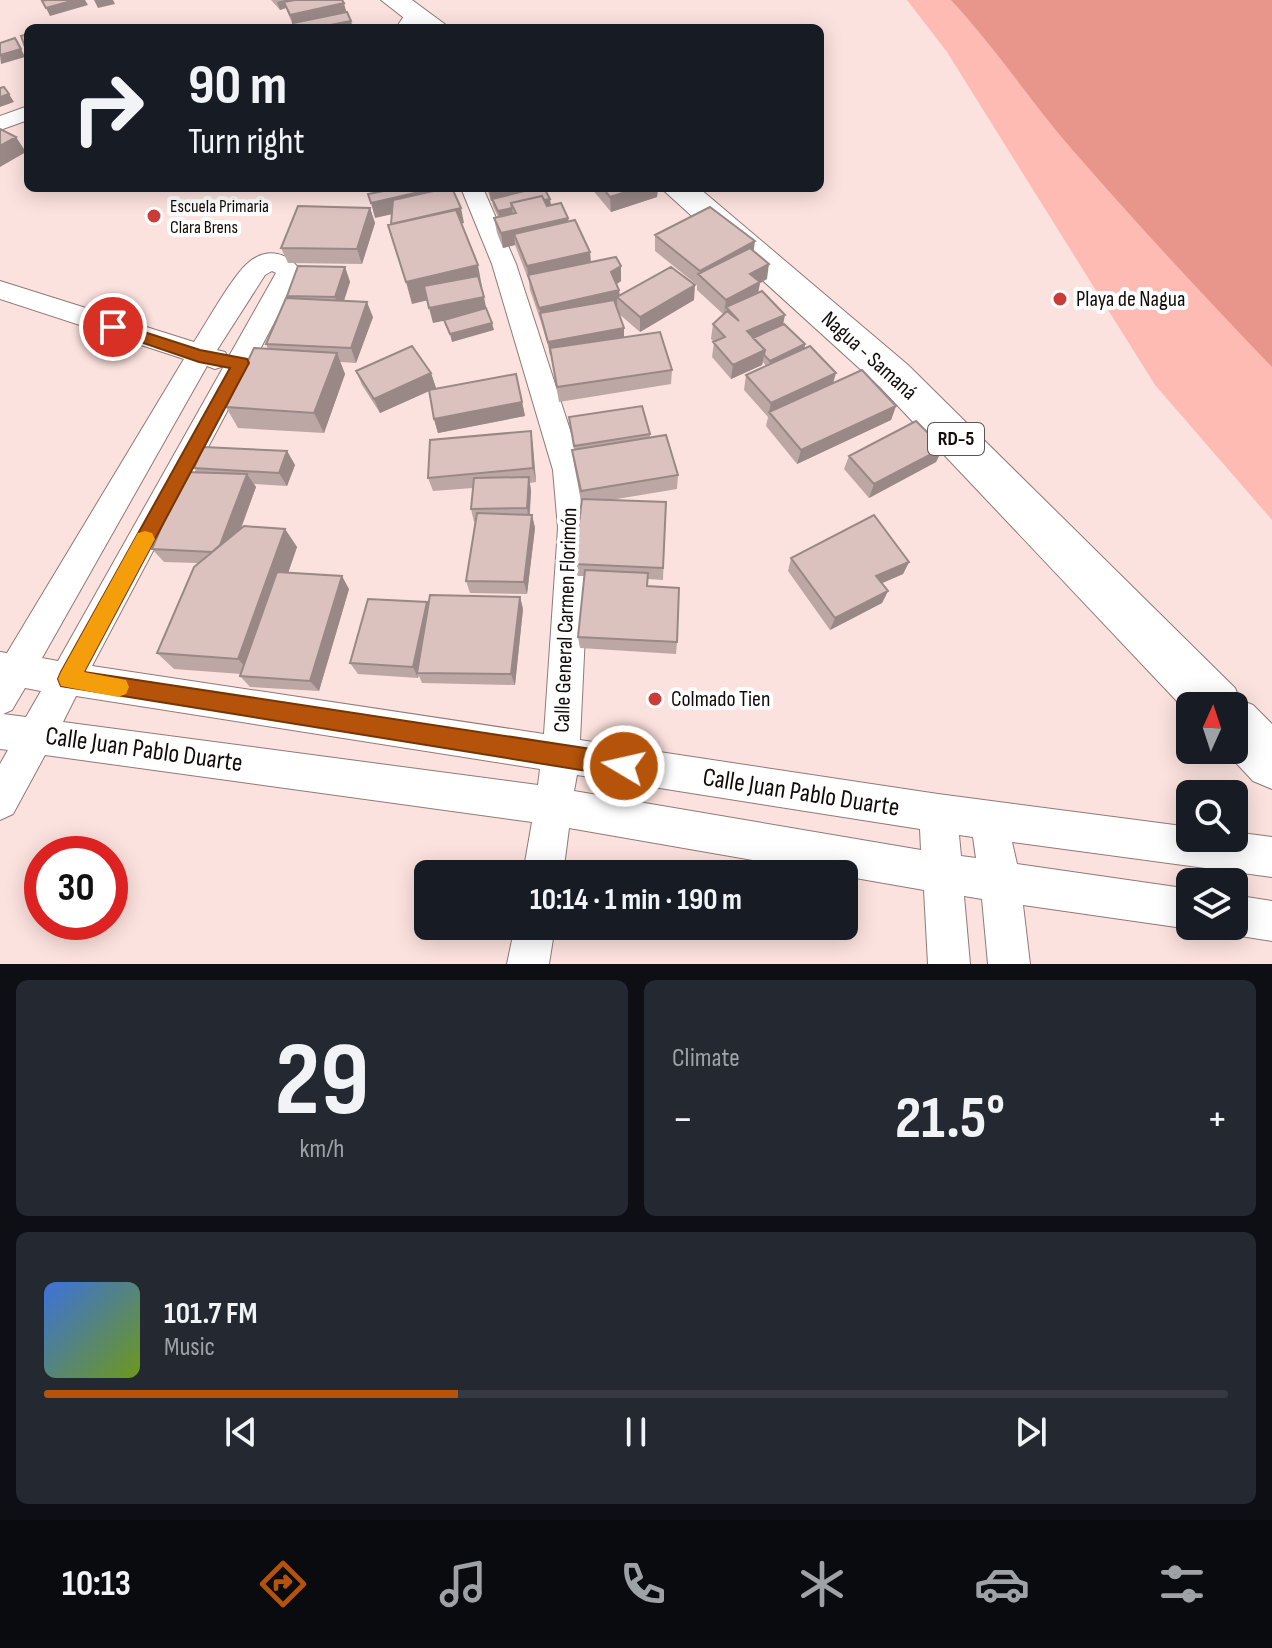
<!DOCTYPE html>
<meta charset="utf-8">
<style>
body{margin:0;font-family:"Sofia Sans Condensed",sans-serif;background:#242831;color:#f1f3f6;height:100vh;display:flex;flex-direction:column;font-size:30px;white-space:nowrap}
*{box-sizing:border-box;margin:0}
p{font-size:26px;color:#9ea1a6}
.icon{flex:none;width:44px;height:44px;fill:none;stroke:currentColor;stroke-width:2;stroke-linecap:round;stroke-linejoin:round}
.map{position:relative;height:964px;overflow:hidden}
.panel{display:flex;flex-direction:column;gap:16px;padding:16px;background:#0d0f14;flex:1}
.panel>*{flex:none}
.banner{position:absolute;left:24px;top:24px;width:800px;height:168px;border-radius:12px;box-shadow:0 4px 20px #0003;background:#171b24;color:#f1f3f6;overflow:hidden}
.needle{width:52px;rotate:3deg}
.controls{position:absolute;left:1176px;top:692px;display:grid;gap:16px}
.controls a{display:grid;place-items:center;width:72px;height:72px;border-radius:12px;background:#171b24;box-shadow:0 4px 20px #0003;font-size:40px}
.speed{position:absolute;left:24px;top:836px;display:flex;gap:16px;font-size:40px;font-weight:700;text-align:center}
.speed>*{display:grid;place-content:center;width:104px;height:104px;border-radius:50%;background:#171b24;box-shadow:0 4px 20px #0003;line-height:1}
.speed .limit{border:12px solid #d22;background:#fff;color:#111}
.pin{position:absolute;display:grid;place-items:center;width:68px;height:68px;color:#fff;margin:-34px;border:4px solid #fff;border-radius:50%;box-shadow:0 2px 8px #0007}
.me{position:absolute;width:88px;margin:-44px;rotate:279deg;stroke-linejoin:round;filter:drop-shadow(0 0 6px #0008)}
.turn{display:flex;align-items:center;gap:28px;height:168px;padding:0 32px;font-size:36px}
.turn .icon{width:104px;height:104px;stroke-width:2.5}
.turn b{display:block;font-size:56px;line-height:68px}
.big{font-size:60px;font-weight:700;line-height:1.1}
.panel .card{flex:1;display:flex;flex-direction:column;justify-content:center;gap:12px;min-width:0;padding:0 28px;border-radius:12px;background:#242831}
.panel .dial{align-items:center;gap:0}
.dial b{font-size:104px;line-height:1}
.song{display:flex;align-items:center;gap:24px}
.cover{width:96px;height:96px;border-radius:12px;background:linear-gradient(135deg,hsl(220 70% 55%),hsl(80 70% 35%))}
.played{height:8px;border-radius:4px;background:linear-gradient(90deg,#b45309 35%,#363941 35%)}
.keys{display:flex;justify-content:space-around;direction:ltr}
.heat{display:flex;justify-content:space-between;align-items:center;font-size:44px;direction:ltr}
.panel .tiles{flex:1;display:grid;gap:16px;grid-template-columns:1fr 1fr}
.card:last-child{grid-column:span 2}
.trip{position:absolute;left:414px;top:860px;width:444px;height:80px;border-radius:12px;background:#171b24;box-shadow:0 4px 20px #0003;font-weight:700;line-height:80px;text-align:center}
.dock{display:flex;height:128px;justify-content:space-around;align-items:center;background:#090b0e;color:#9ea1a6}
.dock .icon{width:56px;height:56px}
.dock .on{color:#b45309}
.dock b{font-size:36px;color:#f1f3f6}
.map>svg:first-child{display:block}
.green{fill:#fdbbb3}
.water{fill:#e8958c}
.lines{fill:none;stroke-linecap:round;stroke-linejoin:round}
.minor-casing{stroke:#907976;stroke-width:2}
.primary-casing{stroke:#907976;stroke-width:2}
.minor{fill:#fff;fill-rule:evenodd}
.primary{fill:#fff;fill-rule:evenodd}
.wall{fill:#bca7a4}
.shaded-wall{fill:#998886}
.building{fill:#dbc2bf;stroke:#998886;stroke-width:2}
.route{fill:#b45309;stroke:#753606;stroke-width:2}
.slow{fill:#f59e0b}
.poi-dot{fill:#ca3c37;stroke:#fff;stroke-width:3}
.labels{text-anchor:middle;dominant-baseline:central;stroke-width:8;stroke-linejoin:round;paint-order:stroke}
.far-poi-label{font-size:18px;fill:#130b0a;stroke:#fff;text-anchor:start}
.shield{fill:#fff;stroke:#5a5454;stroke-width:2}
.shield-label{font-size:20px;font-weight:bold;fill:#130b0a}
.poi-label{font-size:22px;fill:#130b0a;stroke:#fff;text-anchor:start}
.street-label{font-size:22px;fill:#130b0a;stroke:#fff}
.near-street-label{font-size:26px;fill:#130b0a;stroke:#fff}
</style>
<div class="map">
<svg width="1272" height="964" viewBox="0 0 1272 964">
<rect width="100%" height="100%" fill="#fce2de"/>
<path class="green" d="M 907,0 L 1272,0 L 1272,520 L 1155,385 L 947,52 Z"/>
<path class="water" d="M 951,0 L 1272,0 L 1272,367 C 1203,295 1135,222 1070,147 C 1029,99 994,46 951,0 Z"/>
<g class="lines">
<defs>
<path id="minor" d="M 415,8 L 424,14 L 415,28 L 396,28 L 408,10 Z
M 28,106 L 28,120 L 0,130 L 0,116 Z
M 461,188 L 483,188 L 516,264 L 583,470 L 590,528 L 580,740 L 938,794 L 1190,827 L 1190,838 L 1234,838 L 1234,832 L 1272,837 L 1272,877 L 1012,842 L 1017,864 L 1190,889 L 1190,926 L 1198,926 L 1190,929 L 1023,905 L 1030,964 L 988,964 L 982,899 L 964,896 L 970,964 L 928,964 L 924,890 L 569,828 L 563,874 L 523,874 L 532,822 L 45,755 L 13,814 L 0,820 L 0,764 L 8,750 L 0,749 L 0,652 L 7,653 L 184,359 L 0,299 L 0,281 L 194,342 C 206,324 233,275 248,263 C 267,246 290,253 301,272 L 92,666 L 544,734 L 558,528 L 553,470 L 492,264 ZM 272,271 L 276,273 L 228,358 L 225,352 L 217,350 L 265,275 ZM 207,366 L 215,369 L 224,366 L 58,661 L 42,658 ZM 25,688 L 41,691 L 26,717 L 3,714 L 12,710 ZM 76,696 L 540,769 L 538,785 L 63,722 ZM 577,775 L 920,829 L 921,850 L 574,791 ZM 959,835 L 973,837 L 976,858 L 961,856 Z
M 1234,895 L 1272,901 L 1272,941 L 1234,935 L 1220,929 L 1218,926 L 1234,926 Z
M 515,926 L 555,926 L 549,964 L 507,964 Z"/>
<path id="primary" d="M 381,0 L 412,0 L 450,28 L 417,28 Z
M 661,188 L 699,188 L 908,365 L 1235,688 L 1240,700 L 1253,705 L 1272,724 L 1272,789 L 1253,781 L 1224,750 L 1234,750 L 1234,706 L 1190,706 L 1190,715 L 880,387 Z"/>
</defs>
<use href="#minor" class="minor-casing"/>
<use href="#primary" class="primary-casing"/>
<use href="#minor" class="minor"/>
<use href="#primary" class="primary"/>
</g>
<path class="wall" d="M 271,0 L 342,0 L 294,28 L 286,8 L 280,10 Z
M 487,188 L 544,188 L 550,199 L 551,205 L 568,218 L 569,222 L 590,252 L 591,262 L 621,266 L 621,281 L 617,284 L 619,290 L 620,296 L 694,300 L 640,332 L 619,314 L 624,328 L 624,337 L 672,370 L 671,384 L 559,402 L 551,356 L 541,322 L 530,290 L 529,281 L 515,245 L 503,248 L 497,233 L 494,218 L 498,217 L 493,206 L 492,200 L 491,201 Z
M 591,188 L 658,188 L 657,197 L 611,212 Z
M 370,208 L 375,223 L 362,264 L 288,263 L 281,248 Z
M 655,235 L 754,251 L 767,279 L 760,283 L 758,293 L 783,324 L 805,344 L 804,349 L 833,383 L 896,406 L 891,420 L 797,464 L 766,426 L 768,417 L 744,390 L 746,375 L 766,366 L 763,362 L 762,365 L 731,379 L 712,357 L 714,342 L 711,339 L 713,324 L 723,314 L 697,290 L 697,285 L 655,251 Z
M 345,267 L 350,282 L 344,301 L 373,317 L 356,363 L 340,362 L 345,374 L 324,433 L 238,428 L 226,407 L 268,349 L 266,344 L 288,299 L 287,296 Z
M 356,371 L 431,373 L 436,388 L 431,390 L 522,402 L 525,416 L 438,433 L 434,419 L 429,391 L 380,413 L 362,385 Z
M 569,417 L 650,434 L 650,438 L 678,475 L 677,489 L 611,500 L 666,502 L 663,580 L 648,579 L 648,586 L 677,642 L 676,654 L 580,648 L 578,637 L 584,576 L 575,576 L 574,564 L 581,502 L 574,464 L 572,450 L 574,450 Z
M 531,431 L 536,482 L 530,483 L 531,491 L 530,515 L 532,515 L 535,528 L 527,594 L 470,593 L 466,581 L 475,522 L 474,522 L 471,509 L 473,488 L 433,491 L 428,478 Z
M 943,448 L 936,462 L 869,498 L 844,469 L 849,456 Z
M 287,451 L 295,465 L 287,486 L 254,484 L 256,487 L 241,529 L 285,529 L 297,547 L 288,573 L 349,589 L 319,691 L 250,687 L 240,676 L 241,674 L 174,669 L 157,653 L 197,563 L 164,562 L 152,549 L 197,472 L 194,468 Z
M 791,558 L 909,562 L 903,574 L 882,583 L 888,591 L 882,603 L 830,630 L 788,571 Z
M 520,597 L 523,609 L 515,685 L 422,683 L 419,676 L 418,678 L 358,674 L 350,663 L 428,606 Z"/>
<path class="shaded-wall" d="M 75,0 L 85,0 L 88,5 L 50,16 L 46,8 Z
M 94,0 L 113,0 L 115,4 L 98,8 Z
M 285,0 L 308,0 L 284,2 L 286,8 L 280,10 L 277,2 Z
M 344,3 L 348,18 L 294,28 L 290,15 Z
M 351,21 L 353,28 L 315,28 Z
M 21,49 L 25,57 L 1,64 L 0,55 Z
M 9,94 L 14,102 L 0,107 L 0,97 Z
M 16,137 L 26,152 L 0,167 L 0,146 Z
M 439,188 L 442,203 L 375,218 L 371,203 Z
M 489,188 L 541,188 L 541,192 L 491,201 Z
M 638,188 L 658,188 L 657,197 L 611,212 L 610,197 Z
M 550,199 L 551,207 L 513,208 Z
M 370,208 L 375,223 L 362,264 L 357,249 Z
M 461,208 L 464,223 L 396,240 L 391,225 Z
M 512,208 L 513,216 L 499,219 L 498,211 Z
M 568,218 L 570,233 L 514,234 L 515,245 L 503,248 L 501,233 Z
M 755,241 L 753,256 L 700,276 L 700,271 Z
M 590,252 L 591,267 L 528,275 L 527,266 Z
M 769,264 L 767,279 L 760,283 L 757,297 L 726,307 L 724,315 L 726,300 L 750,274 Z
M 478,265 L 482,287 L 412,304 L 406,282 Z
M 621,266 L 621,281 L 612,287 L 611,272 Z
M 345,267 L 350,282 L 340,312 L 335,297 Z
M 695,285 L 694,300 L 640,332 L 640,317 Z
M 619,290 L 620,300 L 617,297 L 617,306 L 543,322 L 539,308 Z
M 484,297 L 487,312 L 433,323 L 429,308 Z
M 367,302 L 373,317 L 356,363 L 351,348 Z
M 785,315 L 782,330 L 752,343 L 747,331 Z
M 492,323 L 494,330 L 452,342 L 450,334 Z
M 624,328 L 624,342 L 550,348 L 550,356 L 548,342 Z
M 805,344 L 804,352 L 769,369 L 770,361 Z
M 765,350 L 762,365 L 731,379 L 733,365 Z
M 337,353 L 345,374 L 324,433 L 314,413 Z
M 431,373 L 436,388 L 380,413 L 374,399 Z
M 836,373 L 832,387 L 769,412 L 771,403 Z
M 522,402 L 525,416 L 438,433 L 434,419 Z
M 896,406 L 891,420 L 797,464 L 801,450 Z
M 531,431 L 533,445 L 536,482 L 533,468 Z
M 943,448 L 936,462 L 869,498 L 874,484 Z
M 287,451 L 295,465 L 287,486 L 279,473 Z
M 247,474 L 256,487 L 227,565 L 218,552 Z
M 529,477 L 531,491 L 529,521 L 527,508 Z
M 532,515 L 535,528 L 527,594 L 524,582 Z
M 285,529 L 297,547 L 253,675 L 238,659 Z
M 909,562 L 903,574 L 871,588 L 876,576 Z
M 342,576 L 349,589 L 319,691 L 310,681 Z
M 888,591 L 882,603 L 830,630 L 835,618 Z
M 520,597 L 523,609 L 515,685 L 511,674 Z
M 427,602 L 432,614 L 417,673 L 418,678 L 413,667 Z"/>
<path class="building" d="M 46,0 L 75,0 L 46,8 L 42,1 Z
M 295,0 L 342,0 L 344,3 L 290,15 L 284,2 Z
M 347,12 L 351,21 L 315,28 L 294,28 L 293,23 Z
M 28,34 L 28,46 L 25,47 L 21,36 Z
M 15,38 L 21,49 L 0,55 L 0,43 Z
M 4,87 L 9,94 L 0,97 L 0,88 Z
M 0,129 L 16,137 L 0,146 Z
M 383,188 L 437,188 L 371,203 L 368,194 L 384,191 Z
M 447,188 L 452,188 L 461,208 L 391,224 L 393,200 Z
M 537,188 L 544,188 L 550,199 L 544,200 L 542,196 L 511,203 L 512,208 L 498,211 L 492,199 Z
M 603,188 L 638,188 L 610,197 Z
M 542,196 L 547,206 L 561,203 L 568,218 L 501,233 L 494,218 L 516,213 L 511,203 Z
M 298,206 L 370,208 L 357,249 L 281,248 Z
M 710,207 L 755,241 L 700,271 L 655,235 Z
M 456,210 L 478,265 L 406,282 L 388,225 Z
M 575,220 L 590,252 L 527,266 L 514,234 Z
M 750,248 L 769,264 L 750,274 L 760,282 L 726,300 L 698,274 Z
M 616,257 L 621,266 L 611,272 L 619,290 L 539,308 L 528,275 Z
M 298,266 L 345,267 L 335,297 L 287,296 Z
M 671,267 L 695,285 L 640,317 L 617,297 Z
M 478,276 L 484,297 L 429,308 L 424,286 Z
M 762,291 L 785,315 L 747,331 L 765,350 L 733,365 L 713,342 L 725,337 L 713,324 L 727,311 L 739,321 L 726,307 Z
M 286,298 L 367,302 L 351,348 L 266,344 Z
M 614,300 L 624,328 L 548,342 L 540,313 Z
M 486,308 L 492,323 L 450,334 L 444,320 Z
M 784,324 L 805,344 L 770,361 L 764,355 L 765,350 L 753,338 Z
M 660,332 L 672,370 L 557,387 L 550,348 Z
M 412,346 L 431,373 L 374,399 L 356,371 Z
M 810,346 L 836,373 L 771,403 L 746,375 Z
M 254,348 L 337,353 L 314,413 L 226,407 Z
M 862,370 L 896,406 L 801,450 L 769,412 Z
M 516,374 L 522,402 L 434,419 L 429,390 Z
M 642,406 L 650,434 L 574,446 L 569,417 Z
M 916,421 L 943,448 L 874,484 L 849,456 Z
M 531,431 L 533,468 L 428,478 L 430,440 Z
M 666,435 L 678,475 L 581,491 L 572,450 Z
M 203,447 L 287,451 L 279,473 L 194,468 Z
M 185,472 L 247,474 L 220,545 L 212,552 L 152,549 Z
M 529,477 L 527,508 L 471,509 L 474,478 Z
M 582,499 L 666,502 L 663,568 L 574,564 Z
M 477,513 L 532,515 L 524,582 L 466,581 Z
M 874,515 L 909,562 L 876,576 L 888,591 L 835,618 L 791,558 Z
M 244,526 L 285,529 L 238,659 L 157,653 L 194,567 Z
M 585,570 L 648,573 L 647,586 L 679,588 L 677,642 L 578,637 Z
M 277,572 L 342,576 L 310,681 L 240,676 Z
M 430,595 L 520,597 L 511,674 L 417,673 Z
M 368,599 L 427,602 L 413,667 L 350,663 Z"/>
<path class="route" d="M 113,322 L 200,350 L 247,359 L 249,363 L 84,672 L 624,754 L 632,758 L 635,766 L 632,774 L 624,777 L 61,686 L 58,679 L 61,672 L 230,368 L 199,362 L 108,331 L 105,327 Z"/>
<path class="slow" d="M 145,531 L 152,533 L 155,539 L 84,672 L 126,680 L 129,687 L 126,694 L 118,697 L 61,686 L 58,679 L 61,672 L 138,533 Z"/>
<g class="poi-dot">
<circle cx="154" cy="216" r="8"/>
<circle cx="1060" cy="299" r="8"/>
<circle cx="655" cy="699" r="8"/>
</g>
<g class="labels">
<g class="far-poi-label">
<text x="170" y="206">Escuela Primaria<tspan x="170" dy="21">Clara Brens</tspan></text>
</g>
<rect class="shield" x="928" y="423" width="56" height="32" rx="6"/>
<g class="shield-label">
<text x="956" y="439">RD-5</text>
</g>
<g class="poi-label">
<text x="1076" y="299">Playa de Nagua</text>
<text x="671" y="699">Colmado Tien</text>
</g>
<g class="street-label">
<text transform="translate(869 356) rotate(42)">Nagua - Samaná</text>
<text transform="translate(566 620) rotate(-88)">Calle General Carmen Florimón</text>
</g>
<g class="near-street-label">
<text transform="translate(144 750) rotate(8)">Calle Juan Pablo Duarte</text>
<text transform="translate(801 793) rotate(9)">Calle Juan Pablo Duarte</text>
</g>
</g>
</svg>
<div class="controls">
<a><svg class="needle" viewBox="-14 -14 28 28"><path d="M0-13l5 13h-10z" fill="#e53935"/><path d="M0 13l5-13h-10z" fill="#9ea1a6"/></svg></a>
<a><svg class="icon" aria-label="search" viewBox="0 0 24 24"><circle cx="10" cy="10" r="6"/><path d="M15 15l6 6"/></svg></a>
<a><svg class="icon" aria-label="layers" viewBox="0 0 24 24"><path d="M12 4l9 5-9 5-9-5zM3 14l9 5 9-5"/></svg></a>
</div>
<div class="speed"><div class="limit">30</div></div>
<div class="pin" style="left:113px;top:327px;background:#d93025"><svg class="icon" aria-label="arrive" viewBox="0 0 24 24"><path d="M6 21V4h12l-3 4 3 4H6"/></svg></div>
<svg class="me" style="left:624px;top:766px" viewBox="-20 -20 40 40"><circle r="17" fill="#b45309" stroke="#fff" stroke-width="3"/><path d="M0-11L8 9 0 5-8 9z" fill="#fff"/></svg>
<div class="trip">10:14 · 1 min · 190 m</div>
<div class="banner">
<div class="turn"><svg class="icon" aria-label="right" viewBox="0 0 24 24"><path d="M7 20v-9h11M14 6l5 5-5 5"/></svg><div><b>90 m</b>Turn right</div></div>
</div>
</div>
<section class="panel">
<div class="tiles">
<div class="card dial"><b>29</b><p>km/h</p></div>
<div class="card"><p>Climate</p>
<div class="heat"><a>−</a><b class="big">21.5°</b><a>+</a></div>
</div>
<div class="card">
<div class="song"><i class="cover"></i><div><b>101.7 FM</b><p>Music</p></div></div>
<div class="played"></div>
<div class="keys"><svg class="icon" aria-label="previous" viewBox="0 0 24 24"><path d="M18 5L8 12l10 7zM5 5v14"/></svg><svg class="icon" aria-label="pause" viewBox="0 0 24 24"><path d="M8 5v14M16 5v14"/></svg><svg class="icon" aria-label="next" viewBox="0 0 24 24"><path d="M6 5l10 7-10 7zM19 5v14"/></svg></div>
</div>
</div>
</section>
<nav class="dock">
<b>10:13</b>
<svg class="icon on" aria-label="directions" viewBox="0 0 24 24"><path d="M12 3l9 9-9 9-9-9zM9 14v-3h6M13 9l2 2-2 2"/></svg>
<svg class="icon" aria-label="music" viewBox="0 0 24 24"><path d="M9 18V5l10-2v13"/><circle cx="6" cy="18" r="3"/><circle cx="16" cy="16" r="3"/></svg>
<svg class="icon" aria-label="phone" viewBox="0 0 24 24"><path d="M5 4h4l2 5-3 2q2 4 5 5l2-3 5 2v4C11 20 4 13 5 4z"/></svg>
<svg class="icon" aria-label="climate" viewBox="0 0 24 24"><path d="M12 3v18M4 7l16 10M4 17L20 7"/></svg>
<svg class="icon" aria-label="car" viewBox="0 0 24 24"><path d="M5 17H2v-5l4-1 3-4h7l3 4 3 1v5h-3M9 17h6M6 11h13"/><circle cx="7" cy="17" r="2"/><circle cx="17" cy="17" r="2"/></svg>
<svg class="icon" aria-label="filters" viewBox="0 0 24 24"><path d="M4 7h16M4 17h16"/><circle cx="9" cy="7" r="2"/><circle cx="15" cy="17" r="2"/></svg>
</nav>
